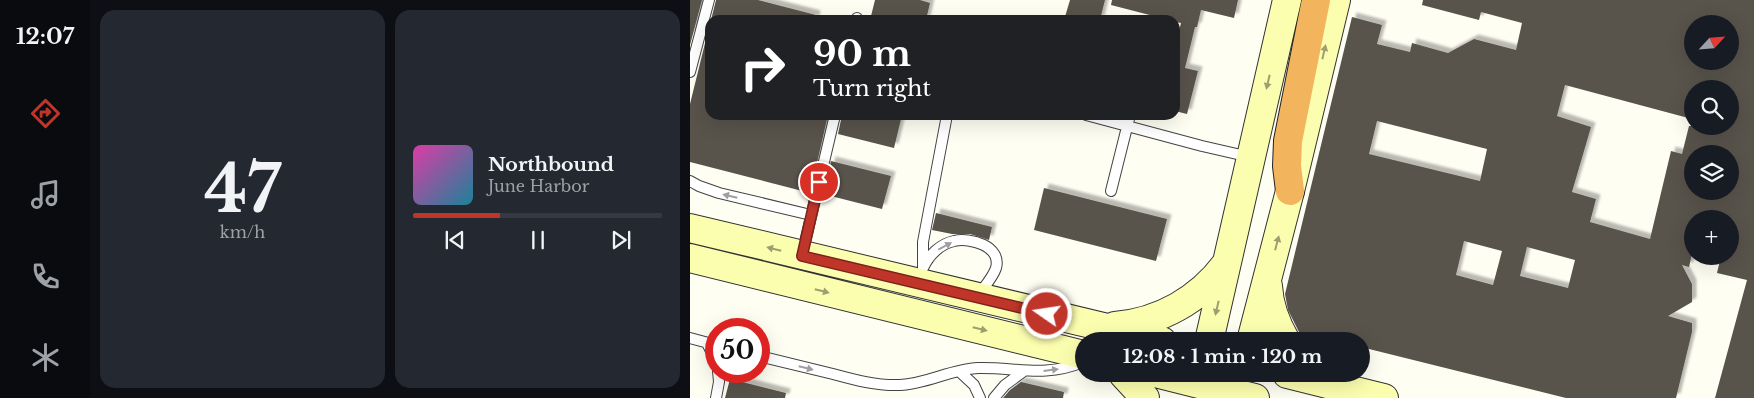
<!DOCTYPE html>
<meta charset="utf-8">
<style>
body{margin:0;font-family:"Libre Baskerville",serif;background:#242831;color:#f1f3f6;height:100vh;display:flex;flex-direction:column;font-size:19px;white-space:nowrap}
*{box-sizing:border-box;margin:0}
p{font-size:16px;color:#9ea1a6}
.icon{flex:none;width:28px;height:28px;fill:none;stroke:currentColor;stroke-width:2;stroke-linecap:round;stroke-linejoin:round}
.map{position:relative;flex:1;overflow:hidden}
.details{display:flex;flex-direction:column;gap:10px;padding:10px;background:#0d0f14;width:600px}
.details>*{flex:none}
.banner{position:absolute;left:15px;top:15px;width:475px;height:105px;border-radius:15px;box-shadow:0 5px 20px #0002;background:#202124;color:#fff;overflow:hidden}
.needle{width:32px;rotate:64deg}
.controls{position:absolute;left:994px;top:15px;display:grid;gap:10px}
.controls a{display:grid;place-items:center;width:55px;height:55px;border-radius:50%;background:#171b24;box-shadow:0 5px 20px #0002;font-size:25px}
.speed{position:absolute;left:15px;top:318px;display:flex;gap:10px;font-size:25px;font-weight:700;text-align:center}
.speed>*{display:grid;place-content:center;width:65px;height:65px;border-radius:50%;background:#171b24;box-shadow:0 5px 20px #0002;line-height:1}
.speed .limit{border:8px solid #d22;background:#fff;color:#111}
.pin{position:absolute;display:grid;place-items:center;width:42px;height:42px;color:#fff;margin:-21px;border:2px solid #fff;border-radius:50%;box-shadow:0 1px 5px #0007}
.me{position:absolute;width:55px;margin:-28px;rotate:283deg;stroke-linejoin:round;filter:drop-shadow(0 0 4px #0008)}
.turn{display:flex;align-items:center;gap:18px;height:105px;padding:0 25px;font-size:22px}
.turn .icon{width:65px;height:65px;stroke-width:2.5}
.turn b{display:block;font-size:35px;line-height:42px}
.details .card{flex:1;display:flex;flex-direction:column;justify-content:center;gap:8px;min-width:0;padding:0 18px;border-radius:15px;background:#242831}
.details .dial{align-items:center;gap:0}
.dial b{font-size:65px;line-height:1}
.song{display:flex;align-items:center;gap:15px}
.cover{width:60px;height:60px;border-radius:8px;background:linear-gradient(135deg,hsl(320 70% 55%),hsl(190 70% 35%))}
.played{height:5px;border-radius:2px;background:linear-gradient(90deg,#bf3529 35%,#363941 35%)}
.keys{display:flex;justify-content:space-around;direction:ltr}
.details .tiles{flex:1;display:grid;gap:10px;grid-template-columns:repeat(2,1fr)}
.trip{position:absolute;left:385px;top:332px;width:295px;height:50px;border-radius:25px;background:#171b24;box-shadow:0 5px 20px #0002;font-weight:800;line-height:50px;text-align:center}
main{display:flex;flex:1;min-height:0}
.tab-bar{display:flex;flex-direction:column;width:90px;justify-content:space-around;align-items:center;background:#090b0e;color:#9ea1a6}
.tab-bar .icon{width:35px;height:35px}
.tab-bar .active{color:#bf3529}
.tab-bar b{font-size:22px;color:#f1f3f6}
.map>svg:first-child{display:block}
.building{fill:#59534c;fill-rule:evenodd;filter:url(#shadow)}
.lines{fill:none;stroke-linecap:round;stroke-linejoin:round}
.lane-casing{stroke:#434343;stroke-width:12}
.secondary-casing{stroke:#323232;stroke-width:30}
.highway-casing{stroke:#212121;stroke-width:30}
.lane{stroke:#fff;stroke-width:10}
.secondary{stroke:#fcfeaf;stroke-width:28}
.highway{stroke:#f2b55e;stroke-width:28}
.oneway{fill:#9e9f6f}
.oneway2{fill:#9f9f9f}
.route-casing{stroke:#7c221b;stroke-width:12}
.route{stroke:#bf3529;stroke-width:9}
</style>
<main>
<nav class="tab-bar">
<b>12:07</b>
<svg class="icon active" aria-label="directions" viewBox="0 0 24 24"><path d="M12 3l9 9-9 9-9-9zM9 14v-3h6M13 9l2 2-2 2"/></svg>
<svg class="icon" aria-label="music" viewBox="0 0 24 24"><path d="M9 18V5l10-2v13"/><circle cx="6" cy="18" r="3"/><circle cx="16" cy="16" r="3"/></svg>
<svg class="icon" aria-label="phone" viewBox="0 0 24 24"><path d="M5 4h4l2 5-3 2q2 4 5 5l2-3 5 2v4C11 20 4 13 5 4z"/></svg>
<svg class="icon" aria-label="climate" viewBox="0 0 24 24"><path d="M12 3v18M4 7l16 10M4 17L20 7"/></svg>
</nav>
<section class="details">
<div class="tiles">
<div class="card dial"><b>47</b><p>km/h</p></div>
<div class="card">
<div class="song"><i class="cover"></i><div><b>Northbound</b><p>June Harbor</p></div></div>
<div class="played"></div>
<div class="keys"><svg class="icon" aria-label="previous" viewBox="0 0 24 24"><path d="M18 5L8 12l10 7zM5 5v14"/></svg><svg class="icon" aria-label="pause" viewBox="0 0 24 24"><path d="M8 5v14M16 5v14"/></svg><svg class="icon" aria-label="next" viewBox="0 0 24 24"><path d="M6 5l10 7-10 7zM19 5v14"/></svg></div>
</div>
</div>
</section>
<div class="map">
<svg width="1064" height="398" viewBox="0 0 1064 398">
<defs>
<filter id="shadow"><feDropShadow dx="4.5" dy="-4.5" stdDeviation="1" flood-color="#0004"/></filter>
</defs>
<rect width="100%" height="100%" fill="#fffef3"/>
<path class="building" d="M 0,0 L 12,0 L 0,45 Z
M 26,0 L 68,0 L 126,15 L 125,20 L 21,20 Z
M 185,0 L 230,0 L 240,3 L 236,20 L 180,20 Z
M 380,0 L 415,0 L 410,20 L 374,20 Z
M 422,0 L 548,0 L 544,18 L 511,10 L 507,27 L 505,27 L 495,68 L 508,71 L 497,114 L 485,111 L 485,47 L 491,23 L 485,22 L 485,20 L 479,20 L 421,5 Z
M 733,0 L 1064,0 L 1064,398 L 1025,398 L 1057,280 L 1027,273 L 1031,256 L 1040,256 L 1040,219 L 1002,219 L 1002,254 L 999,267 L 992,265 L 1002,284 L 1002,302 L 978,316 L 1002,323 L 1002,332 L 986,398 L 876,398 L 671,347 L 671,341 L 647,341 L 609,332 L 598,310 L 595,294 L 662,17 L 692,25 L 687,44 L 720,52 L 722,43 L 758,53 L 784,39 L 826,50 L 832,23 L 791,12 L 789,20 L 732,5 ZM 1002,24 L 1040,24 L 1040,61 L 1002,61 ZM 875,85 L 1002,119 L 1002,89 L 1040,89 L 1040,126 L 999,126 L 992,154 L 981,151 L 960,239 L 900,222 L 906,199 L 882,192 L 901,127 L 867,116 ZM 687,121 L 797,149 L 790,181 L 679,154 ZM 1002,154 L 1040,154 L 1040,191 L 1002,191 ZM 774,241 L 812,251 L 803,285 L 766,275 ZM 837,247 L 885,260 L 878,288 L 830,276 Z
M 20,23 L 20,115 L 138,115 L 120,193 L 0,162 L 0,104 Z
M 152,115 L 212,115 L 204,148 L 148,134 Z
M 141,161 L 201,176 L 192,209 L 133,194 Z
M 354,188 L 477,219 L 466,261 L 344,230 Z
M 246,213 L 302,227 L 299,240 L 280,234 L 262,234 L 242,230 Z
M 40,379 L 96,393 L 95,398 L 35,398 Z
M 331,382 L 374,392 L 373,398 L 313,398 L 320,390 Z"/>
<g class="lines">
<defs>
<path id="lane" d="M 167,20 L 167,18
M 0,72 L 19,0
M 396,115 L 512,146 L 560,157
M 0,181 L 9,186 L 29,193 L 121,215
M 421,191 L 440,115
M 112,255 L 145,115
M 233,267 L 233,242 L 257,115
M 233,268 C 239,255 250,244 264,241 C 280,237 312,246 306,268 C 303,277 295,286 289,294
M 0,338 L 26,345
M 17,343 L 26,361
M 69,356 C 93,362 118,368 143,374 C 165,380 187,386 210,385 C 237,384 261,369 288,368 C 326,367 354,378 393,362
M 269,371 L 284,385 L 290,398
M 26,398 L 29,382 L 28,371
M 304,398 L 315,385 L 334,371"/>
<path id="secondary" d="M 0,228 L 472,341
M 0,258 L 394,355
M 578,286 C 579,306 586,324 596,341
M 425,326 C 470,322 509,300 536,264
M 519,341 L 597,0
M 561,341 L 600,191 L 646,0
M 433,374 L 455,398
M 469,374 L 565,398
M 597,374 L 694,398"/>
<path id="highway" d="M 600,191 L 597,166 L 598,141 L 626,0"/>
</defs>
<use href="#lane" class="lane-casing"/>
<use href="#secondary" class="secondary-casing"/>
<use href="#highway" class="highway-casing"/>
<use href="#lane" class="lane"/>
<use href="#secondary" class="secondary"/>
<use href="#highway" class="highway"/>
</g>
<defs><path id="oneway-solid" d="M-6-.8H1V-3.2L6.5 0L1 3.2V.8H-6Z" transform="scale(1.25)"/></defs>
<g class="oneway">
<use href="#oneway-solid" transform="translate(634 52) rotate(-77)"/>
<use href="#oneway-solid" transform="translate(578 82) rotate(103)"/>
<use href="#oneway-solid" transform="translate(587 243) rotate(-75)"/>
<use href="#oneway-solid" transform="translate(84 249) rotate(-166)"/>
<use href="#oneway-solid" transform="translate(132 291) rotate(14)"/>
<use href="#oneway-solid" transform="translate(527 308) rotate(103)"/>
<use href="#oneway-solid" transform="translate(290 329) rotate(14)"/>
</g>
<g class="oneway2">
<use href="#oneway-solid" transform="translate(40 196) rotate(-167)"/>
<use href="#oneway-solid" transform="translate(255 246) rotate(-28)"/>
<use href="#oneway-solid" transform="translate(116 368) rotate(14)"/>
<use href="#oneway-solid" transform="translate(361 370) rotate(-7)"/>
</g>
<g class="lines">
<defs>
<path id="route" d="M 129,182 L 112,256 L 357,314"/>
</defs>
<use href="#route" class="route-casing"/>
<use href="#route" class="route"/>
</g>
</svg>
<div class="controls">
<a><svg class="needle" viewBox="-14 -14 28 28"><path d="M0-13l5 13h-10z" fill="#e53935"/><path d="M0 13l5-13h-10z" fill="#9ea1a6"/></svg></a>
<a><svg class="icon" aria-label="search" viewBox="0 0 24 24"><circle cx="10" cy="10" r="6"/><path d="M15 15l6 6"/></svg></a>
<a><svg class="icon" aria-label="layers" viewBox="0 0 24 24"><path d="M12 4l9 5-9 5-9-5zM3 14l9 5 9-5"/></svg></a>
<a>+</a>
</div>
<div class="speed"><div class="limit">50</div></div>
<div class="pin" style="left:129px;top:182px;background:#d93025"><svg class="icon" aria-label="arrive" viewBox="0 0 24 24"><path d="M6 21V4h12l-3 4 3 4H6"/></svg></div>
<svg class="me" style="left:357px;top:314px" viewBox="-20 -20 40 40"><circle r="17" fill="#bf3529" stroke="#fff" stroke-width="3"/><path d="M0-11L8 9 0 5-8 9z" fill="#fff"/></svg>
<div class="trip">12:08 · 1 min · 120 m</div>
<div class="banner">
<div class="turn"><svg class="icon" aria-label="right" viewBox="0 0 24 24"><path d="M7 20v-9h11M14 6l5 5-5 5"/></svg><div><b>90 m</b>Turn right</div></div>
</div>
</div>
</main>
